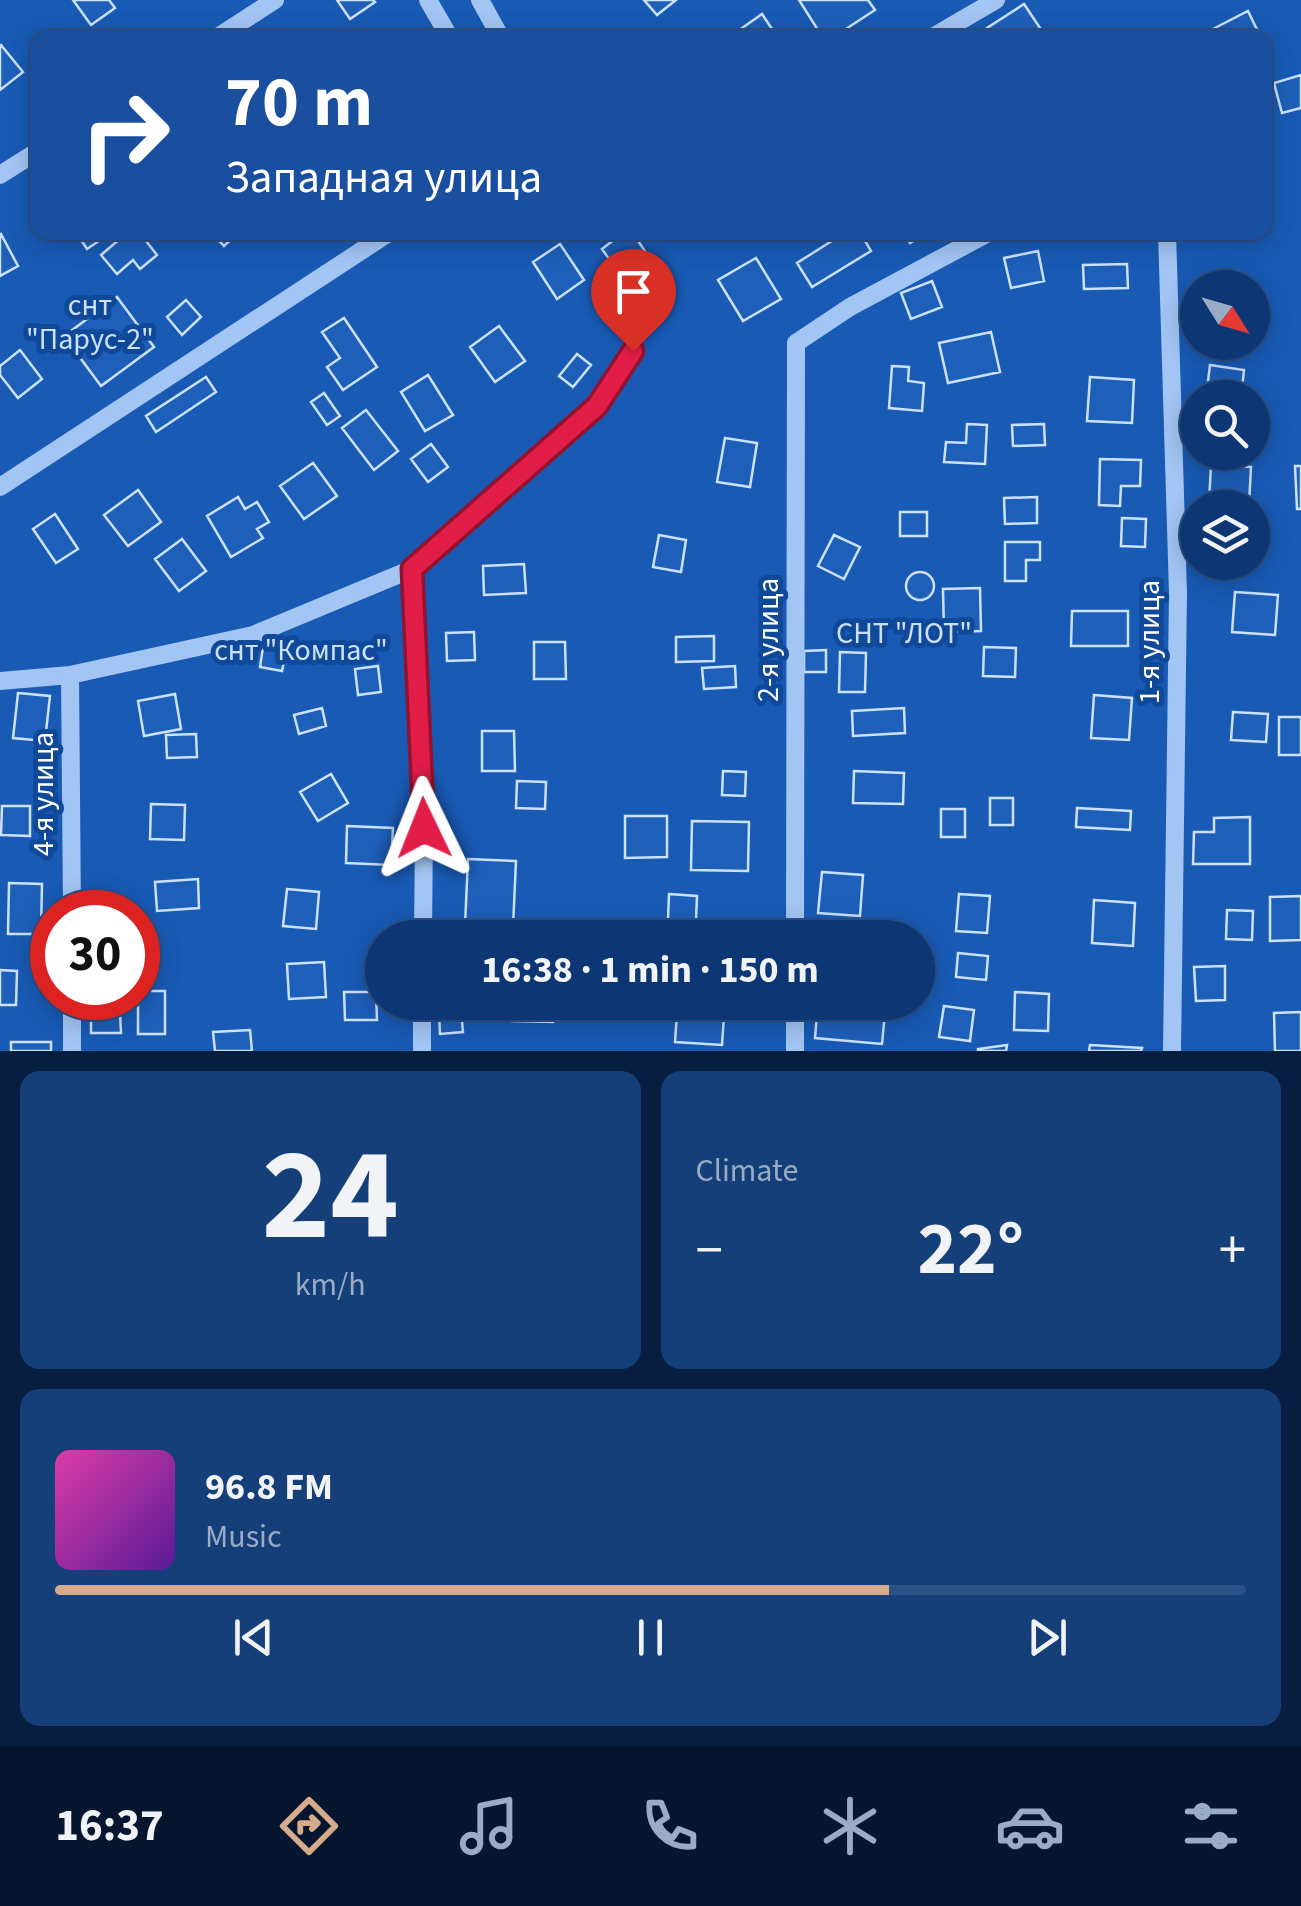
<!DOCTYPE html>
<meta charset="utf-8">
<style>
body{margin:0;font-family:"Source Sans 3",sans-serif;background:#153f79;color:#f1f3f6;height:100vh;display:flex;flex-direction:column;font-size:38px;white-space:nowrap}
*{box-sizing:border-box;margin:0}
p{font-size:32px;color:#9aacc5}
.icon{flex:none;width:55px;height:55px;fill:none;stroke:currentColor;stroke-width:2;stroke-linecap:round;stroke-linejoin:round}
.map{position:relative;height:1051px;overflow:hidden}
.drawer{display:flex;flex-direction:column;gap:20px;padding:20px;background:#071e40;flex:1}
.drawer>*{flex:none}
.hud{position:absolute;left:30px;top:30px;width:1242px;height:210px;border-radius:20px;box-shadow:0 5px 25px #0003,0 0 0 2px #2c5186;background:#1a4fa0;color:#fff;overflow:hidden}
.needle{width:65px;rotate:127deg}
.fabs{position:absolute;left:1180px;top:270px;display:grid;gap:20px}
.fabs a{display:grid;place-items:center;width:90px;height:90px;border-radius:50%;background:#0c3774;box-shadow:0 5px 25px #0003,0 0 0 2px #2c5186;font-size:50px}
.speed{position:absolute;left:30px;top:890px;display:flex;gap:20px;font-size:50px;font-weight:700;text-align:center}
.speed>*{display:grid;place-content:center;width:130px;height:130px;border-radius:50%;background:#0c3774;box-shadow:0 5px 25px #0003,0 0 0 2px #2c5186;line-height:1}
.speed .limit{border:15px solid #d22;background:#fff;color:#111}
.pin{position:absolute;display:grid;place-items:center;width:85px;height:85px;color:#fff;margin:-102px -42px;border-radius:50% 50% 50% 0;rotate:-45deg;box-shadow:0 0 10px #0007}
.pin .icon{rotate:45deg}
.me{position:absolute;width:110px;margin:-55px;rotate:358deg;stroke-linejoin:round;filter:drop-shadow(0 0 8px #0008)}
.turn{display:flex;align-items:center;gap:35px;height:210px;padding:0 30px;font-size:45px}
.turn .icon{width:130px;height:130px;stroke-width:2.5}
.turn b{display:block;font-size:70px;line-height:85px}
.big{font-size:75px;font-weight:700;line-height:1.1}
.drawer .widget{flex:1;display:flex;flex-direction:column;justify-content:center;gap:15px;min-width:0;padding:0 35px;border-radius:20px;background:#153f79}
.drawer .dial{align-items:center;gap:0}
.dial b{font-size:130px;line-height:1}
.song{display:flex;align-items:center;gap:30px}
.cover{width:120px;height:120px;border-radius:15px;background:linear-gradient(135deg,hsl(320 70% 55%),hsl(270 70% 35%))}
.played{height:10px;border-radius:5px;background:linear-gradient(90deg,#d6ab8b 70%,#2c5186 70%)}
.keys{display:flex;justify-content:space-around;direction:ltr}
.heat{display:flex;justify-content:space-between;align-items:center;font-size:55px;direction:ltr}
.drawer .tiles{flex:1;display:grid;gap:20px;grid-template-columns:1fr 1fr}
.widget:last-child{grid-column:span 2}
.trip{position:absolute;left:365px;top:920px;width:570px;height:100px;border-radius:50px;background:#0c3774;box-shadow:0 5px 25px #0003,0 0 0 2px #2c5186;font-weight:700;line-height:100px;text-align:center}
.tabs{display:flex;height:160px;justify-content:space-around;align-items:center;background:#05162e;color:#9aacc5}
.tabs .icon{width:70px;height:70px}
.tabs .on{color:#d6ab8b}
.tabs b{font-size:45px;color:#f1f3f6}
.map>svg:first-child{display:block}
.green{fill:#185ab4;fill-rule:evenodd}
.building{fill:#1e5fb9;stroke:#cbe1fe;stroke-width:2.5}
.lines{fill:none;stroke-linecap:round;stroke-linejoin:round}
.minor{stroke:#a3c5f4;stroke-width:18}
.route-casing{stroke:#92132f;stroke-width:25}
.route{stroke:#e11d48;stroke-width:18}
.labels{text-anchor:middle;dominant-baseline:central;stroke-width:10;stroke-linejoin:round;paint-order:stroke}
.park-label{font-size:30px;fill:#cbe1fe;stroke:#10499a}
.street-label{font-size:30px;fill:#fff;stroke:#10499a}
</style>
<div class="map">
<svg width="1301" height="1051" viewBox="0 0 1301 1051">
<rect width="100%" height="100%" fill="#10499a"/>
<path class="green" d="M 0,0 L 1301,0 L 1301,1051 L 0,1051 ZM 38,38 L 1265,38 L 1265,232 L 38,232 ZM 1198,288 L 1252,288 L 1252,342 L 1198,342 ZM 1198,398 L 1252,398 L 1252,452 L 1198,452 ZM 1198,508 L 1252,508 L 1252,562 L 1198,562 ZM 52,912 L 138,912 L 138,998 L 52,998 ZM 382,938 L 918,938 L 918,1002 L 382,1002 Z"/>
<path class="building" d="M 73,0 L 109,0 L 115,8 L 91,25 Z
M 337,0 L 373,0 L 375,2 L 350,19 Z
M 644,0 L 676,0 L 657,15 Z
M 799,0 L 868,0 L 875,10 L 832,38 L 823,38 Z
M 1024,4 L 1044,34 L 992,38 L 987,28 Z
M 1248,11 L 1261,38 L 1212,38 L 1209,31 Z
M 762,14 L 778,38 L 728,38 Z
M 1,45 L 23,72 L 0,90 L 0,46 Z
M 1301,75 L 1301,108 L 1282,113 L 1274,83 Z
M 76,232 L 112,232 L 87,249 Z
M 128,232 L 139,232 L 157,255 L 140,269 L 133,260 L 117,274 L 101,255 Z
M 211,232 L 239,232 L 224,246 Z
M 624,232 L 632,232 L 651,260 L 623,279 L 602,249 Z
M 846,232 L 860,232 L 871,251 L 812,287 L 797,263 Z
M 903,232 L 927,232 L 910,243 Z
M 1,234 L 18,266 L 0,276 L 0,235 Z
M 560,244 L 584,280 L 557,299 L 533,262 Z
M 1038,251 L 1044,281 L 1011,288 L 1004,258 Z
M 756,258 L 781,299 L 743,321 L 718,280 Z
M 1127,264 L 1128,288 L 1084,289 L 1083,265 Z
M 1241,274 L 1241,288 L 1206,288 L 1206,275 Z
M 932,281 L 942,307 L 911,319 L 901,293 Z
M 117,297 L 154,347 L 101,386 L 64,336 Z
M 186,300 L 201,317 L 182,335 L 167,317 Z
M 344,318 L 377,367 L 343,390 L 327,367 L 340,358 L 322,332 Z
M 499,326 L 525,361 L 495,382 L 470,347 Z
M 991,332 L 1000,372 L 948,383 L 939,343 Z
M 20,350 L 42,379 L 18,398 L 0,375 L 0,366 Z
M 577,354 L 591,365 L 573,387 L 559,376 Z
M 1210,365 L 1244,370 L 1241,398 L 1206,398 Z
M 892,366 L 909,367 L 908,381 L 924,383 L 922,411 L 889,408 Z
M 428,375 L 453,415 L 425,431 L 401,392 Z
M 206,377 L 216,392 L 156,432 L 146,416 Z
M 1090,377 L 1134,380 L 1132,423 L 1087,421 Z
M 324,393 L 340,416 L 327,425 L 311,402 Z
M 366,410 L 398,451 L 374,470 L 342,428 Z
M 967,424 L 987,425 L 985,464 L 944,462 L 946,442 L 966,443 Z
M 1044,424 L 1045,445 L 1013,446 L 1012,425 Z
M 725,438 L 757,443 L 750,487 L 717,482 Z
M 431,444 L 448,467 L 428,482 L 411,459 Z
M 1100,459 L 1141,460 L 1140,486 L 1121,486 L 1120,506 L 1099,505 Z
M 313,463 L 337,496 L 304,519 L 280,486 Z
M 1211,465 L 1251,467 L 1249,505 L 1209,503 Z
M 1295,466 L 1301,466 L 1301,509 L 1297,509 Z
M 138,490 L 161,522 L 128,546 L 104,515 Z
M 238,497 L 245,509 L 257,502 L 269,522 L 257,529 L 263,538 L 231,557 L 207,516 Z
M 1037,497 L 1037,523 L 1005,524 L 1004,498 Z
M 900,512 L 927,512 L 927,536 L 900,536 Z
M 55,514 L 78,549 L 56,563 L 33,529 Z
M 1122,518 L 1146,519 L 1145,547 L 1121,546 Z
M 659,535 L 686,540 L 681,572 L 653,567 Z
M 834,535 L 860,547 L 844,579 L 818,566 Z
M 182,539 L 206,571 L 179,591 L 155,559 Z
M 1005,542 L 1040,542 L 1040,560 L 1026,560 L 1026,581 L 1005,581 Z
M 524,564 L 526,593 L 484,595 L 483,566 Z
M906 586a14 14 0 1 1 28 0a14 14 0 1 1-28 0Z
M 980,588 L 981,631 L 944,632 L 943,589 Z
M 1235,592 L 1278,595 L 1275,635 L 1232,632 Z
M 1072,611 L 1128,611 L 1128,646 L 1071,646 Z
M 474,632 L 475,660 L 447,661 L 446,633 Z
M 714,636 L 714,661 L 676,662 L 676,637 Z
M 534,642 L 565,642 L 566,679 L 534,679 Z
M 263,647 L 286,651 L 282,671 L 260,667 Z
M 984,647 L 1016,648 L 1015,677 L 983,676 Z
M 826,650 L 826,672 L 804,672 L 804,651 Z
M 840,652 L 866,653 L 865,692 L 839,692 Z
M 378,666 L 381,692 L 358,695 L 355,669 Z
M 735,666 L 736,687 L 704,689 L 702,668 Z
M 18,693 L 50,696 L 45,741 L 13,738 Z
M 175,694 L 181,729 L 144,736 L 138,701 Z
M 1094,695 L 1132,698 L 1129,740 L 1091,738 Z
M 322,708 L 326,726 L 299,734 L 294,715 Z
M 904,708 L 905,733 L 853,736 L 852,711 Z
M 1233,712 L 1268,714 L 1266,742 L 1231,740 Z
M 1279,717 L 1301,717 L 1301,755 L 1279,755 Z
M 482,731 L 514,731 L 515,771 L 482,771 Z
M 196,734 L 197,757 L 167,758 L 166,735 Z
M 723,771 L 746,772 L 745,796 L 722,795 Z
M 854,771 L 904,773 L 903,804 L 853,803 Z
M 331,774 L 348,803 L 318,821 L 300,792 Z
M 517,781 L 546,782 L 545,809 L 516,808 Z
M 990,798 L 1013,798 L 1013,825 L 990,825 Z
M 151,804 L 185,805 L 184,840 L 150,839 Z
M 2,806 L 30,806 L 30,836 L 1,835 Z
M 1077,808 L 1131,811 L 1130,830 L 1076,827 Z
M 941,809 L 965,809 L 965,837 L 941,837 Z
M 625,816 L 667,816 L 667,857 L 625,858 Z
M 1250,817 L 1250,864 L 1193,864 L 1194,832 L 1214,832 L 1214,818 Z
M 692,821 L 749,822 L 748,871 L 691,870 Z
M 347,826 L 393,828 L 391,865 L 346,863 Z
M 468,859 L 516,861 L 513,927 L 465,925 Z
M 822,872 L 863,875 L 860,916 L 818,913 Z
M 198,879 L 199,908 L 157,911 L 155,882 Z
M 9,883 L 42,884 L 41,934 L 8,934 Z
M 287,889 L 319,892 L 316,929 L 283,926 Z
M 669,894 L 697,896 L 696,920 L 668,919 Z
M 959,894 L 990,896 L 987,933 L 956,931 Z
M 1301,896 L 1301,940 L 1270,941 L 1270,897 Z
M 1094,900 L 1135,903 L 1133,946 L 1092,943 Z
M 120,903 L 121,912 L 89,912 L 89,906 Z
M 1227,910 L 1253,911 L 1252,940 L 1226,939 Z
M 958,953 L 988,956 L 986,980 L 956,977 Z
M 324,962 L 326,997 L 289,999 L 287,964 Z
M 1225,966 L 1225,1000 L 1196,1001 L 1194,967 Z
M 0,970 L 17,971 L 16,1005 L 0,1005 Z
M 138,991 L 165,991 L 165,1034 L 138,1034 Z
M 344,992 L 376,992 L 377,1020 L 345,1020 Z
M 1015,992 L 1049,994 L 1048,1031 L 1014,1030 Z
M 512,1002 L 553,1002 L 553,1022 L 512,1021 Z
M 818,1002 L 886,1002 L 882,1044 L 815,1038 Z
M 944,1006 L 974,1010 L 970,1041 L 939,1037 Z
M 461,1012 L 463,1032 L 440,1034 L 439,1013 Z
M 1301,1012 L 1301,1051 L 1275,1051 L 1274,1013 Z
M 91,1013 L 120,1013 L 121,1033 L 91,1033 Z
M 677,1013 L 724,1016 L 722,1045 L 675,1042 Z
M 250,1030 L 252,1051 L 215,1051 L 213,1032 Z
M 11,1042 L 51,1042 L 51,1051 L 11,1051 Z
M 1007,1045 L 1006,1051 L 978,1051 L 978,1049 Z
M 1090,1045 L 1142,1048 L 1141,1051 L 1089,1051 Z"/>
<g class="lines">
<path class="minor" d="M 428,0 L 450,38
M 480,0 L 501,38
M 216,38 L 275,0
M 931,38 L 996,0
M 0,175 L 38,151
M 1167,232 L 1178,593 L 1172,1051
M 0,487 L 390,232
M 412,569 L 424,828 L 423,938
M 70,675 L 72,912
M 0,681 L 70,675 L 253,635 L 412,569 L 597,406 L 633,351
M 795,938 L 796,343 L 850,307 L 990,232
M 72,998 L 72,1051
M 422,1051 L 422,1002
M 795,1051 L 795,1002"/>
</g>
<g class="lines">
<defs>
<path id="route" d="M 424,828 L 412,569 L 597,406 L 633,351"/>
</defs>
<use href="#route" class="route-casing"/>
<use href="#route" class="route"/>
</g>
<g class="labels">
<g class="park-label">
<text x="90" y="305">снт<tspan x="90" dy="34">"Парус-2"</tspan></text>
<text x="904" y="633">СНТ "ЛОТ"</text>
<text x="301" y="650">снт "Компас"</text>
</g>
<g class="street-label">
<text transform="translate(768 640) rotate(-90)">2-я улица</text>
<text transform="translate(1149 642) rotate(-90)">1-я улица</text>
<text transform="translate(43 794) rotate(-90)">4-я улица</text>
</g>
</g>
</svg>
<div class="fabs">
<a><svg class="needle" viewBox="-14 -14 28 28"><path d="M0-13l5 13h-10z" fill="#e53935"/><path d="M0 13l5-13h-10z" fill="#9aacc5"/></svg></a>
<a><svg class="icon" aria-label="search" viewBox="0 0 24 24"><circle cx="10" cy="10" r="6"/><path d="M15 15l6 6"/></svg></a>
<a><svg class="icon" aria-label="layers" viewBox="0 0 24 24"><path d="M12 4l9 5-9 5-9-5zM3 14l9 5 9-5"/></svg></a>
</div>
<div class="speed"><div class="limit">30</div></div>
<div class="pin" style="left:633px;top:351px;background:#d93025"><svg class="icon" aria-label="arrive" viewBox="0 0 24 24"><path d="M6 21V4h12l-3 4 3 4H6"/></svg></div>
<svg class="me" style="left:424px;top:828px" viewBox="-20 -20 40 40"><path d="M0-17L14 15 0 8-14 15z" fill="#e11d48" stroke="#fff" stroke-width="4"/></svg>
<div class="trip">16:38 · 1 min · 150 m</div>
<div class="hud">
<div class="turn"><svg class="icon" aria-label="right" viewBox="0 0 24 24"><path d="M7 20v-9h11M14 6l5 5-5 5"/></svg><div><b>70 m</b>Западная улица</div></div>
</div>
</div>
<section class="drawer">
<div class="tiles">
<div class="widget dial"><b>24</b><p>km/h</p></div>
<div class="widget"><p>Climate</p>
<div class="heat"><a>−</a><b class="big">22°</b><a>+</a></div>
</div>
<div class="widget">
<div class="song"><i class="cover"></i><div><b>96.8 FM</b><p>Music</p></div></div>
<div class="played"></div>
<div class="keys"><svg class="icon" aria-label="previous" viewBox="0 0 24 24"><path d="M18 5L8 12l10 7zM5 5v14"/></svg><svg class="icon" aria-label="pause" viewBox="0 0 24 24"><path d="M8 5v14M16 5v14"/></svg><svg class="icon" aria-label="next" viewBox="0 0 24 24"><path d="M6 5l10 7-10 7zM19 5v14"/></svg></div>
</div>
</div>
</section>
<nav class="tabs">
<b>16:37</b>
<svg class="icon on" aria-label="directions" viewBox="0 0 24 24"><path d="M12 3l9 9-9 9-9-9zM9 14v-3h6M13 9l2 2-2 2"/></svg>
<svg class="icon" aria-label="music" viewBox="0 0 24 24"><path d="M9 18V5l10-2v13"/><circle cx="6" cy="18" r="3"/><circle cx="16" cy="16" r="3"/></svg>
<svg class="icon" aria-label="phone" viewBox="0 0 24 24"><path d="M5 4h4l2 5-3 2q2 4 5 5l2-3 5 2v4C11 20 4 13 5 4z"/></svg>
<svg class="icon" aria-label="climate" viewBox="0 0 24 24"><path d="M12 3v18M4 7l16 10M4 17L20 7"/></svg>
<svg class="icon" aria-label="car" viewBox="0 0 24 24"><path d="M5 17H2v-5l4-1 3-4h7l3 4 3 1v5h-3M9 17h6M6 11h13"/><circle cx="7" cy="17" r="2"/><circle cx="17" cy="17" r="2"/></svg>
<svg class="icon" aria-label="filters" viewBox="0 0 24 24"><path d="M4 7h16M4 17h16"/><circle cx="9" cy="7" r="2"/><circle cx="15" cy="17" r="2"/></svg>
</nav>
